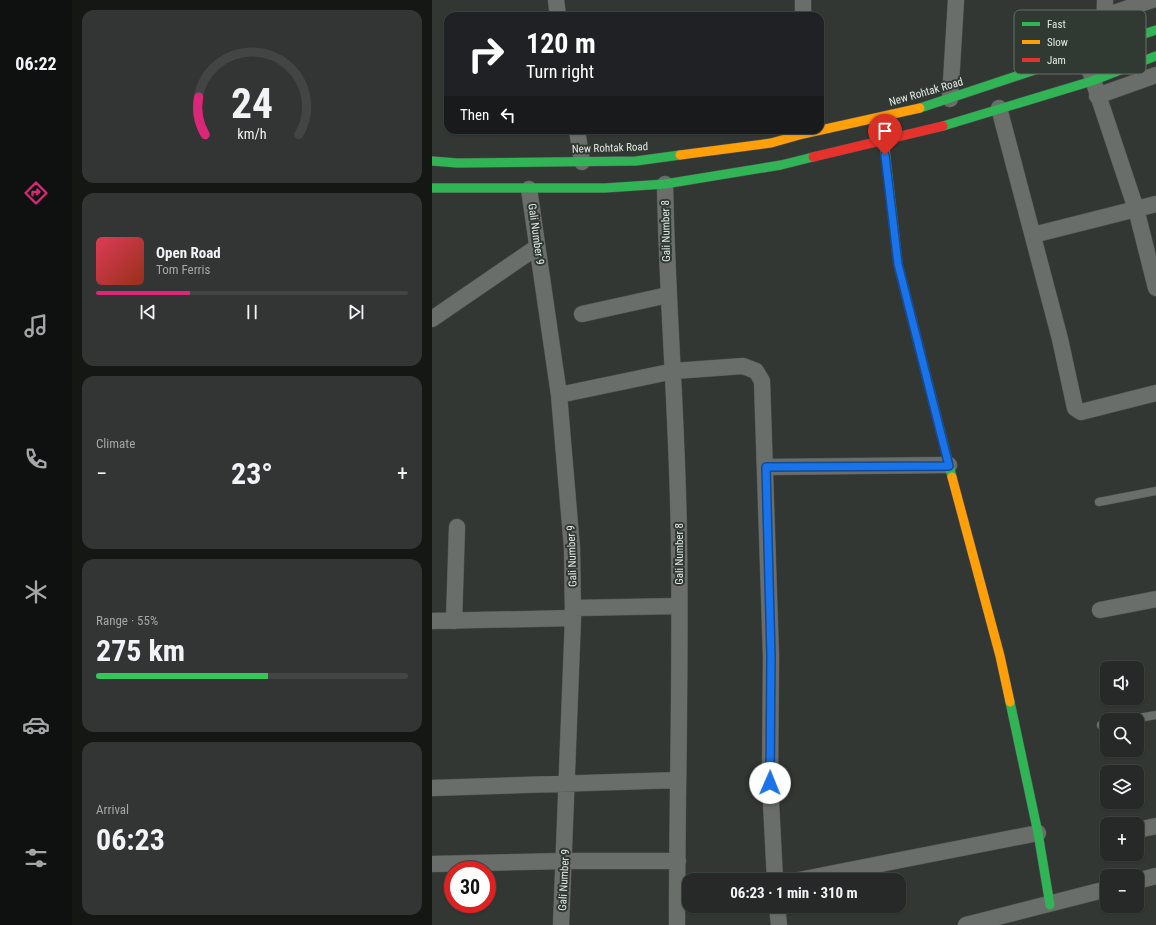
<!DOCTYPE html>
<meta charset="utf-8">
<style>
body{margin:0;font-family:"Roboto Condensed",sans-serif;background:#323533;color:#f1f3f6;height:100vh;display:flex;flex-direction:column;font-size:15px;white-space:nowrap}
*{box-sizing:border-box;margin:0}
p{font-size:13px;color:#a4a6a7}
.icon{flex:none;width:22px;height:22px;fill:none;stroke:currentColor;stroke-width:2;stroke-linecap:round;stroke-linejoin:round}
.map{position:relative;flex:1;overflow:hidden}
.panel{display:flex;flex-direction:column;gap:10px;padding:10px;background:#151715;width:360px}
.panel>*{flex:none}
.banner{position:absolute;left:12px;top:12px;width:380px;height:122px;border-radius:12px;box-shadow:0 1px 3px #0004,0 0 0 1px #424544;background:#202124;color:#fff;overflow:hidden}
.controls{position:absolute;left:668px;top:661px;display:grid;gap:8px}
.controls a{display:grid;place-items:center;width:44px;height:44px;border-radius:8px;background:#262927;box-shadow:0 1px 3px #0004,0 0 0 1px #424544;font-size:20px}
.speed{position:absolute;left:12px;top:861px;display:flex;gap:8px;font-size:20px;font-weight:700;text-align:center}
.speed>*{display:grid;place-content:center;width:52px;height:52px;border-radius:50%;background:#262927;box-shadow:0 1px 3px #0004,0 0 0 1px #424544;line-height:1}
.speed .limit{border:6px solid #d22;background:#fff;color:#111}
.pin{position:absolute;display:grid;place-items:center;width:34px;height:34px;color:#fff;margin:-41px -17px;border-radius:50% 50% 50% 0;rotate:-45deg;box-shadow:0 0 4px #0007}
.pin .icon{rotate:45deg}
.me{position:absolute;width:44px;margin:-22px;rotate:1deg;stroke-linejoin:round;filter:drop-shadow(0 0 3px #0008)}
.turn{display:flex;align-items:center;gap:14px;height:84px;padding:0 16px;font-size:18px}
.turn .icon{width:52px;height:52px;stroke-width:2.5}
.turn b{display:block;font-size:28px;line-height:34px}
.then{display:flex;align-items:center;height:38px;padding:0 16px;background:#0003;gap:8px;font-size:15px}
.big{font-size:30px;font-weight:700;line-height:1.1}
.panel .tile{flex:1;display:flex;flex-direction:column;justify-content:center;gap:6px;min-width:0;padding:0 14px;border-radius:12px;background:#323533}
.panel .dial{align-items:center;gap:0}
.dial svg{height:104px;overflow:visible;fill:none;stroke:#424544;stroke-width:7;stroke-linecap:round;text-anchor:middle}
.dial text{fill:#f1f3f6;stroke:none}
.song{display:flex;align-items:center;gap:12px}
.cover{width:48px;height:48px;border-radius:6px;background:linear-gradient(135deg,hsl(350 70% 55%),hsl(10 70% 35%))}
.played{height:4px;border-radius:2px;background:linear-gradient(90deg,#db2777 30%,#424544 30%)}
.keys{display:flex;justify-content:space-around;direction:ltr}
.heat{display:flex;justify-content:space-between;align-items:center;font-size:22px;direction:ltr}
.charge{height:6px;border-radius:3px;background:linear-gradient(90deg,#34c759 55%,#424544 0)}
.trip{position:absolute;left:250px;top:873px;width:224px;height:40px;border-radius:12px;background:#262927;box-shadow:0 1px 3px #0004,0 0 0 1px #424544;font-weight:700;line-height:40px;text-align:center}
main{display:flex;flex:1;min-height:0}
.dock{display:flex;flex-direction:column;width:72px;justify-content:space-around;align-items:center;background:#0f1010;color:#a4a6a7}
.dock .icon{width:28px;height:28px}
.dock .on{color:#db2777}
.dock b{font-size:18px;color:#f1f3f6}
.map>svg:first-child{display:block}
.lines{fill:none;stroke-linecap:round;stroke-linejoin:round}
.lane-casing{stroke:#505350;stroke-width:9}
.street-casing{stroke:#505350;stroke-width:17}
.fast-casing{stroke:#505350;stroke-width:10}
.slow-casing{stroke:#505350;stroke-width:10}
.jam-casing{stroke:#505350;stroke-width:10}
.lane{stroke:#6a6e6b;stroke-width:8}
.street{stroke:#6a6e6b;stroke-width:16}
.fast{stroke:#30b455;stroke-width:9}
.slow{stroke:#ff9f0a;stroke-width:9}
.jam{stroke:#e5322d;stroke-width:9}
.route-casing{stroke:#114b97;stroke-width:10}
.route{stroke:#1a73e8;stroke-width:7}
.labels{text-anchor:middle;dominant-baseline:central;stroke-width:4;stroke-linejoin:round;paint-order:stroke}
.street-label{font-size:11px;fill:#e3e8e4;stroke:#313933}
.key{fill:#313933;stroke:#666e68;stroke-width:1}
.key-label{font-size:11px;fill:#e3e8e4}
</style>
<main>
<nav class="dock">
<b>06:22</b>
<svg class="icon on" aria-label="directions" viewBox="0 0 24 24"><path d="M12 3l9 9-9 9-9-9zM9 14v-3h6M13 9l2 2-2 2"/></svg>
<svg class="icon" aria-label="music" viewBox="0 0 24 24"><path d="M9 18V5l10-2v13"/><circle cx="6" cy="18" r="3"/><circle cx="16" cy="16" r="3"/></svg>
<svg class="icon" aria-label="phone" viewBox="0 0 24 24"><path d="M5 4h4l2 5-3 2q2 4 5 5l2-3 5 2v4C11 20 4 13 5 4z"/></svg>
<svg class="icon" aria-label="climate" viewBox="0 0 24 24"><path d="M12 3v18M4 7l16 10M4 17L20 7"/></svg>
<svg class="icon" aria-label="car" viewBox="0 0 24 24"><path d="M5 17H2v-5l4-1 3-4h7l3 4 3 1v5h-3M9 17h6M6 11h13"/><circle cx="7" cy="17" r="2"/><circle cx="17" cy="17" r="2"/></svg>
<svg class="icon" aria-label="filters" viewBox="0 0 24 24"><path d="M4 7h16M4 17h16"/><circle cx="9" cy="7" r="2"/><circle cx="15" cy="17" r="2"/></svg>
</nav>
<section class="panel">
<div class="tile dial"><svg viewBox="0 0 100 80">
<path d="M14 69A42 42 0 1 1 86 69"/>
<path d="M14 69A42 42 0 0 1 9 40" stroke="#db2777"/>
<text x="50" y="56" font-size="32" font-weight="700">24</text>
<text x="50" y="72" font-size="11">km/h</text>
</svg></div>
<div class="tile">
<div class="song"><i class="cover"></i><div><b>Open Road</b><p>Tom Ferris</p></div></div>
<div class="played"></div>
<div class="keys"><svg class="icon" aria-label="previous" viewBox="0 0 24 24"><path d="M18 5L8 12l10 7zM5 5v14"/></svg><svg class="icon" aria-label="pause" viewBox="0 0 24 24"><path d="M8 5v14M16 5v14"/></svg><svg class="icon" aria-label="next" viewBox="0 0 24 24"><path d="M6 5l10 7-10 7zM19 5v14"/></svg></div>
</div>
<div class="tile"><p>Climate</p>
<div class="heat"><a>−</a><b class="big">23°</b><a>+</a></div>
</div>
<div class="tile"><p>Range · 55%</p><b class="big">275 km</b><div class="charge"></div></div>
<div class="tile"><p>Arrival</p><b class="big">06:23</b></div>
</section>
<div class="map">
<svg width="724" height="925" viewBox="0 0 724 925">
<rect width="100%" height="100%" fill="#333734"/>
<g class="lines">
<defs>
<path id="lane" d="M 667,502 L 724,491
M 696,720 L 724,715
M 669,725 L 675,724"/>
<path id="street" d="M 124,0 L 126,16
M 371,16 L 371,0
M 673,16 L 720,0
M 672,47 L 673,0
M 652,53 L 704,209 L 724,288
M 665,96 L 724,75
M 518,99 L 524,0
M 567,108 L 628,339 L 643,408 L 649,412 L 724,393
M 145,130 L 150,162
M 233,184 C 235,304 246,424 247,545 C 249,672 245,798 245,925
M 97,189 L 127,395 L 140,548 L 141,618 L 129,925
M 601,235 L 724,204
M 150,314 L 236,295
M 0,319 L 105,247
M 127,395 L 242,371 L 311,366 L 324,371 L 330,381 L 339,656 L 338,783 L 343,880
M 334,467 L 517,465
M 141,608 L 247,606
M 668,610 L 724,599
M 0,621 L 141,618
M 22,621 L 25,527
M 0,788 L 246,780
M 705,830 L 724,826
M 0,864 L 133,861 L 246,861
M 367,880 L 606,833
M 705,881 L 724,876
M 345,906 L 347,925
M 534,925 L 675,889"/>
<path id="fast" d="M 488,108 L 724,30
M 511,126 L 660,81 L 724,56
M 452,141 L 466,264 L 520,477
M 0,161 L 25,163 L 204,161 L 248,155
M 0,188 L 173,188 L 233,184 L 349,165 L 381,157
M 578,702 L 606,833 L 618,905"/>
<path id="slow" d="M 248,155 L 339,143 L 371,134 L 488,108
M 520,477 L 568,656 L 578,702"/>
<path id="jam" d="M 381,157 L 511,126"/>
</defs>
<use href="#lane" class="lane-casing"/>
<use href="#street" class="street-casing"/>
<use href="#fast" class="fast-casing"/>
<use href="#slow" class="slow-casing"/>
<use href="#jam" class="jam-casing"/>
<use href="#lane" class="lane"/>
<use href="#street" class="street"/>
<use href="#fast" class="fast"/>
<use href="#slow" class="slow"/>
<use href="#jam" class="jam"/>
</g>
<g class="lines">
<defs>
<path id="route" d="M 338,783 L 339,656 L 334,467 L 517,466 L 466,264 L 453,155"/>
</defs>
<use href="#route" class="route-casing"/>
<use href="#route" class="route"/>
</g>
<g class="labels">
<g class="street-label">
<text transform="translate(494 92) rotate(-16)">New Rohtak Road</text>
<text transform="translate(178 148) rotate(-2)">New Rohtak Road</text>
<text transform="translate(234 231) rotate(-91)">Gali Number 8</text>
<text transform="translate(104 234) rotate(82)">Gali Number 9</text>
<text transform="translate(247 554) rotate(-90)">Gali Number 8</text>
<text transform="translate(140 556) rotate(-92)">Gali Number 9</text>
<text transform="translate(132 880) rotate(-87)">Gali Number 9</text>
</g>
</g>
<rect x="582" y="10" width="132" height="64" rx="6" class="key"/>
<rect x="590" y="22" width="18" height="4" fill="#30b455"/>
<rect x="590" y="40" width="18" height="4" fill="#ff9f0a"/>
<rect x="590" y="58" width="18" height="4" fill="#e5322d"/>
<g class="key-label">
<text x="615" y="28">Fast</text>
<text x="615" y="46">Slow</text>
<text x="615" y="64">Jam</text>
</g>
</svg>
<div class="controls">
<a><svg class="icon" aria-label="sound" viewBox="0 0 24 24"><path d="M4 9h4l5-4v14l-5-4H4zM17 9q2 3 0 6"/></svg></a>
<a><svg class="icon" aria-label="search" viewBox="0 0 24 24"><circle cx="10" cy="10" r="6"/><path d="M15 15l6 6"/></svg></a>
<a><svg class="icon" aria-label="layers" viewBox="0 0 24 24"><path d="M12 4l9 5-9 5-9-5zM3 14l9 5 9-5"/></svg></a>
<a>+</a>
<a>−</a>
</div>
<div class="speed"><div class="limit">30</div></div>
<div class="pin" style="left:453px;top:155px;background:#d93025"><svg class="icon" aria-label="arrive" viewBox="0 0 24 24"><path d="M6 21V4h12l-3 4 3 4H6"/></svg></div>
<svg class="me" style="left:338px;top:783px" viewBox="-20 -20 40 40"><circle r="19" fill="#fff"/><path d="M0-13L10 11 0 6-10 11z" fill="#1a73e8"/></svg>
<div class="trip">06:23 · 1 min · 310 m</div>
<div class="banner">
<div class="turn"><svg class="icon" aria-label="right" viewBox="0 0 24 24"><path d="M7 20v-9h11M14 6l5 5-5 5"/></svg><div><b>120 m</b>Turn right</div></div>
<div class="then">Then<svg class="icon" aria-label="left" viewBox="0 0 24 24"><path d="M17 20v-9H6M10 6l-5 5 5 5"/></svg></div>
</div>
</div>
</main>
